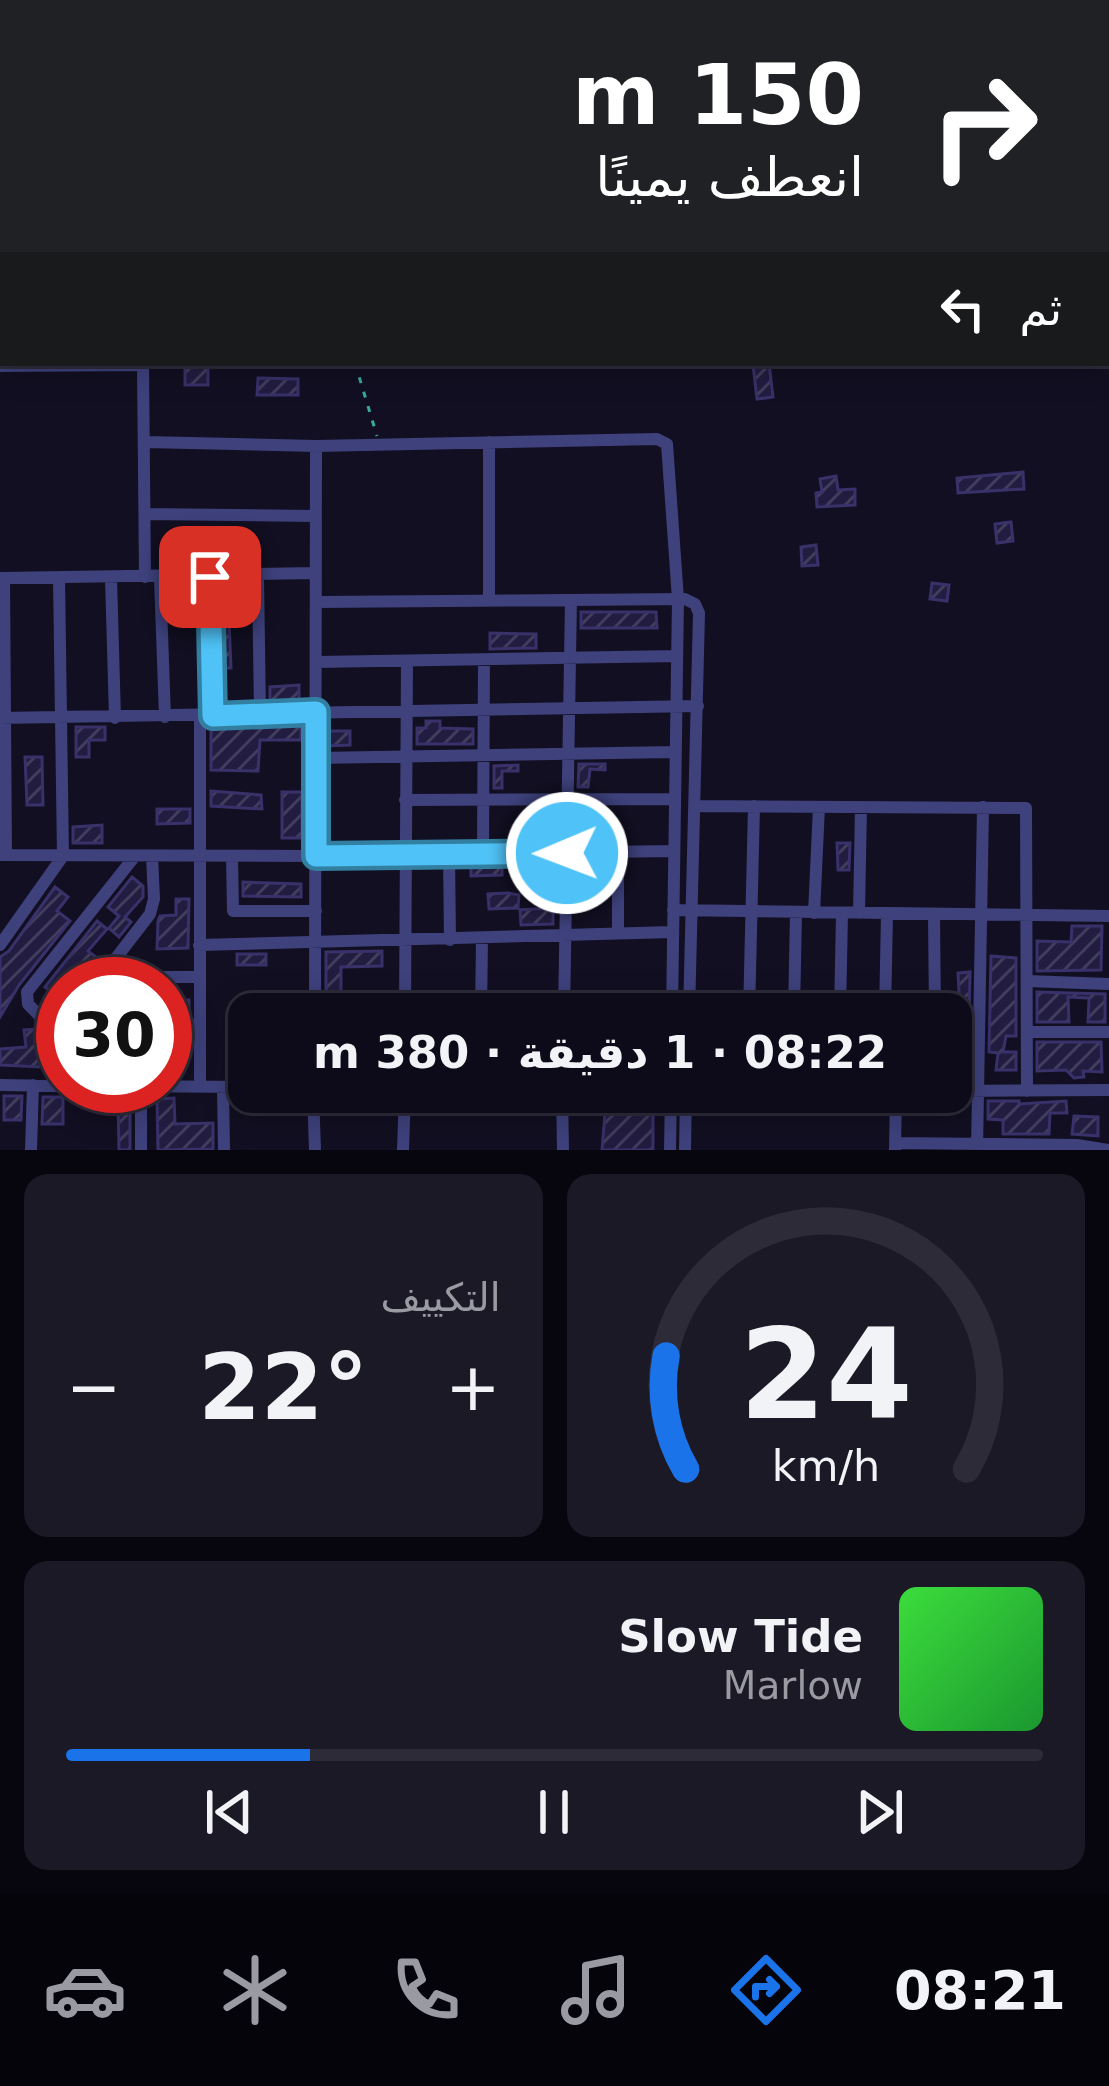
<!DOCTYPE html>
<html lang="ar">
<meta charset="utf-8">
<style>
body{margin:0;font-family:"DejaVu Sans","Noto Naskh Arabic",sans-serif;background:#1b1926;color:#f1f3f6;direction:rtl;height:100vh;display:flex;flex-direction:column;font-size:45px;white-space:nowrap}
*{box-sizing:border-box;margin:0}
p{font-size:39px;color:#9a9ba2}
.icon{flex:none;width:66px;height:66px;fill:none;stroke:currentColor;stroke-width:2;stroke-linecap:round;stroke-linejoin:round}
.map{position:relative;height:1150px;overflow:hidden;direction:ltr}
.drawer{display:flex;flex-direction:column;gap:24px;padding:24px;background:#07060e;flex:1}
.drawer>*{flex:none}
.guide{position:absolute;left:0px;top:0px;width:1110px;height:366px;box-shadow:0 6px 30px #0003,0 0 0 3px #2d2b38;direction:rtl;background:#202124;color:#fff;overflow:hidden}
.speed{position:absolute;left:36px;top:957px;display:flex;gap:24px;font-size:60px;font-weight:700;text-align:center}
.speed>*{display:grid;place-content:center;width:156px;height:156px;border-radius:50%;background:#0d0b19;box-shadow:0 6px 30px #0003,0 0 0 3px #2d2b38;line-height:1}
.speed .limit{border:18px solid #d22;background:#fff;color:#111}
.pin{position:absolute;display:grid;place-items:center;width:102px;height:102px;color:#fff;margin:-51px;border-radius:24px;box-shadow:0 6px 18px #0006}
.me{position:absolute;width:132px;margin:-66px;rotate:269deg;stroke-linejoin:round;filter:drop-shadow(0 0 9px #0008)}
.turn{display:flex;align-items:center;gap:42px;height:252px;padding:0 48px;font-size:54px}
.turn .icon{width:156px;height:156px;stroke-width:2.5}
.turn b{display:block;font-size:84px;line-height:102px}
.then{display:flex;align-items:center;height:114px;padding:0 48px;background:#0003;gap:24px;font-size:45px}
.big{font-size:90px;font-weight:700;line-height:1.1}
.drawer .card{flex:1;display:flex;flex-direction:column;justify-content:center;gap:18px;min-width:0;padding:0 42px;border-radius:24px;background:#1b1926}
.drawer .dial{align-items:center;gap:0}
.dial svg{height:312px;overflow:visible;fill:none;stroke:#2d2b38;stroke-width:7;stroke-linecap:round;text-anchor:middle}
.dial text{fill:#f1f3f6;stroke:none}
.song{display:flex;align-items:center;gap:36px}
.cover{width:144px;height:144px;border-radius:18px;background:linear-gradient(135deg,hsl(120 70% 55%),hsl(130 70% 35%))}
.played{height:12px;border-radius:6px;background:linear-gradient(90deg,#1a73e8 25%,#2d2b38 25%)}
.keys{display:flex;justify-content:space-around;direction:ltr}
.heat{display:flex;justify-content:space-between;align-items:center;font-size:66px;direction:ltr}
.drawer .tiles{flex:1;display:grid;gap:24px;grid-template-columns:1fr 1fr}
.card:last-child{grid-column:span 2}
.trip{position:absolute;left:228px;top:993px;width:744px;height:120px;border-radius:24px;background:#0d0b19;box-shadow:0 6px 30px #0003,0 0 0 3px #2d2b38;font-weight:700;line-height:120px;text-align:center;direction:rtl}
.tab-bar{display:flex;height:192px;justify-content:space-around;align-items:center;background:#05040a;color:#9a9ba2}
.tab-bar .icon{width:84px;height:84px}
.tab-bar .current{color:#1a73e8}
.tab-bar b{font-size:54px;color:#f1f3f6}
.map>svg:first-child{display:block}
.building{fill:url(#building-hatch);stroke:#38316a;stroke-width:3}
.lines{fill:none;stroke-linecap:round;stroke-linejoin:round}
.path{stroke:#39a99a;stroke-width:3;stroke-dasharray:6 9;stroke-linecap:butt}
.minor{stroke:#3e417c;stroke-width:12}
.route-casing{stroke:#337fa1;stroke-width:30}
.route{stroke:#4fc3f7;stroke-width:21}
</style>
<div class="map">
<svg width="1109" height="1150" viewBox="0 0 1109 1150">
<defs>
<pattern id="building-hatch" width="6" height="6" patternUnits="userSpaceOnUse" patternTransform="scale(3)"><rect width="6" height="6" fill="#221d40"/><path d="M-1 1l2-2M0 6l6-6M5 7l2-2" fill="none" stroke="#413d5c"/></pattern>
</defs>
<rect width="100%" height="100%" fill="#110f21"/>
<path class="building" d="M 769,363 L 773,397 L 757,399 L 753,365 Z
M 185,364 L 208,364 L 208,385 L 185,385 Z
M 258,378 L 298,379 L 298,395 L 257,395 Z
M 1023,472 L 1024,489 L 958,493 L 957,478 Z
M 836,476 L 838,490 L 855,489 L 855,505 L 817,507 L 816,493 L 822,492 L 820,479 Z
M 1011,522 L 1013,541 L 997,543 L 995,524 Z
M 816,545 L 818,565 L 802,566 L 801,547 Z
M 932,583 L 949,585 L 947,601 L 930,599 Z
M 581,612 L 656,612 L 657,628 L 581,628 Z
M 229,620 L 231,668 L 222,668 L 221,621 Z
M 490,633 L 536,634 L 536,648 L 490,649 Z
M 299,685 L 299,701 L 270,702 L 270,687 Z
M 426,721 L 440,721 L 440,728 L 473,729 L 473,744 L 417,744 L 417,728 L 426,728 Z
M 301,723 L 301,740 L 260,740 L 258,771 L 211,770 L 211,726 Z
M 76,727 L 105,727 L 105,740 L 89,740 L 89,757 L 76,757 Z
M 326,731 L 350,731 L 350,745 L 326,746 Z
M 25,757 L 42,757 L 43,805 L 27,805 Z
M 579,764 L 605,764 L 605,770 L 590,769 L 588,787 L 578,787 Z
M 518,765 L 518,771 L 502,771 L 502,788 L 494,788 L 494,766 Z
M 211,791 L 261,795 L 262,809 L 211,806 Z
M 282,792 L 302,792 L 302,838 L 282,838 Z
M 157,809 L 190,809 L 190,823 L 157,824 Z
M 102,825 L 102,843 L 73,843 L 73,827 Z
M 837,843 L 850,843 L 849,870 L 838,870 Z
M 471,864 L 502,864 L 502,875 L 471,876 Z
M 132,877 L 143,886 L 143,897 L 125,917 L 131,922 L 119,937 L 109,928 L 119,916 L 108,907 Z
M 243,882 L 301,884 L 301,897 L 243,896 Z
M 55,887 L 68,897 L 57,911 L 70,921 L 19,985 L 0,1017 L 0,957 L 9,951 Z
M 508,893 L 519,895 L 518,908 L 489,909 L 488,894 Z
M 176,899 L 189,899 L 188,948 L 157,949 L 158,921 L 160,916 L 176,915 Z
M 534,909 L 553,909 L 553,924 L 521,925 L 520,910 Z
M 97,921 L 107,929 L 88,951 L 101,961 L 84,984 L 63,984 L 63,1016 L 47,1002 L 54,994 L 45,987 Z
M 1072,926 L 1102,926 L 1101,970 L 1037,971 L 1037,941 L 1071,942 Z
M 382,951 L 382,966 L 341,967 L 341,999 L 326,999 L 326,952 Z
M 237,954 L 266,954 L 266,965 L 237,965 Z
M 991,956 L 1016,958 L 1016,1036 L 1006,1036 L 1003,1052 L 1016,1052 L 1016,1070 L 996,1070 L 998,1053 L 989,1052 Z
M 970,972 L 969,1024 L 951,1023 L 951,1014 L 945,1014 L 945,992 L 959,993 L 958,973 Z
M 911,992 L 924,992 L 925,1014 L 911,1014 Z
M 1037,992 L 1105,994 L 1105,1022 L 1088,1022 L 1089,998 L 1068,997 L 1069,1022 L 1037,1022 Z
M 165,1000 L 189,1000 L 189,1015 L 165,1015 Z
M 253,1000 L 282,1001 L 282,1014 L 253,1014 Z
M 523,1002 L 552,1004 L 552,1014 L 491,1014 L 492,1003 Z
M 37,1029 L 40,1067 L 0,1065 L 0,1049 L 26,1047 L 24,1030 Z
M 165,1036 L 188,1036 L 188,1052 L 165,1052 Z
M 1037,1042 L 1101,1042 L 1102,1072 L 1083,1071 L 1084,1077 L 1074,1078 L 1066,1070 L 1037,1071 Z
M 968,1054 L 968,1071 L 951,1072 L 951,1055 Z
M 4,1096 L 22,1096 L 21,1120 L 4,1120 Z
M 43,1097 L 63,1097 L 63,1124 L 42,1124 Z
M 174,1098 L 175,1124 L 213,1123 L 213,1149 L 158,1150 L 157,1099 Z
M 277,1099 L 303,1099 L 303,1110 L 277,1111 Z
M 130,1100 L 130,1150 L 119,1150 L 118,1101 Z
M 988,1101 L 1019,1101 L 1019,1104 L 1066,1101 L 1067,1113 L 1050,1113 L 1049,1134 L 1003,1134 L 1003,1120 L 988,1119 Z
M 606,1102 L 653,1102 L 653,1150 L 602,1150 Z
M 1074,1116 L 1098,1117 L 1098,1136 L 1072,1134 Z"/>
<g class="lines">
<path class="path" d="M 355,363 L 377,436"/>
<path class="minor" d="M 0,366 L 143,365 L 145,577
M 146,442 L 316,446 L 657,439 L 667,444 L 678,599 L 672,1014
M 489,442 L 489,600
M 146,514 L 316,516
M 258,576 L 260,714
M 160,577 L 165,717
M 210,577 L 213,716
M 0,578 L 315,573
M 4,578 L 6,855
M 111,578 L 115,718
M 317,602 L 685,599 L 695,604 L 699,613 L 689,1014
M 317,662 L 677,656
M 0,718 L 698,706
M 316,758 L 675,752
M 405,800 L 675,799
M 696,806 L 1026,808 L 1027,1091
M 483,854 L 484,660
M 0,855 L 316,856 L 674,851
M 449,855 L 450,940
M 232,856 L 233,911 L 316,911
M 673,910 L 1109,916
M 814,913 L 819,807
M 859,913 L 861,807
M 934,915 L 935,1014
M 618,933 L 618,852
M 0,945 L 63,856 L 59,578
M 199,945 L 673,932
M 102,977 L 199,977
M 1027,981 L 1109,984
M 96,984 L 150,914 L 154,899 L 152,856
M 315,1014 L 316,446
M 405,1014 L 407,661
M 481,1014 L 482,939
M 564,1014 L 571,600
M 749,1014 L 754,806
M 794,1014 L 796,912
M 840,1014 L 842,913
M 885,1014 L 887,914
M 165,1025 L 199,1025
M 1027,1032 L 1109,1032
M 0,1085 L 63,1086
M 52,1086 L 56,1033 L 28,1004 L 27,992 L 135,856
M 117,1086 L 249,1087
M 200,1087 L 200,716
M 223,1087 L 224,1150
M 951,1091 L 1109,1090
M 313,1092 L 315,1150
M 562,1092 L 563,1150
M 895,1143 L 1077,1145 L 1109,1150
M 31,1150 L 33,1085
M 141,1150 L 141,1086
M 403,1150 L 405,1092
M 670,1150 L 671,1092
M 685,1150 L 686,1092
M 895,1150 L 896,1092
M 977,1150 L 983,807"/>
</g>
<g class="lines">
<defs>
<path id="route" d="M 210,577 L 213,716 L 316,712 L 316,856 L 567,853"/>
</defs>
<use href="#route" class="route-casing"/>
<use href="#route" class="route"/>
</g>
</svg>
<div class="speed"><div class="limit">30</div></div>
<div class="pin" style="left:210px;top:577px;background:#d93025"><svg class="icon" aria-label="arrive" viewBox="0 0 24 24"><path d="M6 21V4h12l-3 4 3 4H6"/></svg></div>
<svg class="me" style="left:567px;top:853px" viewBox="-20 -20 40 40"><circle r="17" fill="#4fc3f7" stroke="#fff" stroke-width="3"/><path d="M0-11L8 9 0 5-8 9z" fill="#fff"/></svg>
<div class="trip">08:22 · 1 دقيقة · 380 m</div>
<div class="guide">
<div class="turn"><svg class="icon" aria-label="right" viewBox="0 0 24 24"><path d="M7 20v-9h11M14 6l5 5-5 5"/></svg><div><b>150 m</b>انعطف يمينًا</div></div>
<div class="then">ثم<svg class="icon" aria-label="left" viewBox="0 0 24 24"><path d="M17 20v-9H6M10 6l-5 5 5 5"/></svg></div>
</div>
</div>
<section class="drawer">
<div class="tiles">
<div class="card dial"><svg viewBox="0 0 100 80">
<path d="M14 69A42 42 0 1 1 86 69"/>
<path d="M14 69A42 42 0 0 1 9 40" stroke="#1a73e8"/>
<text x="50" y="56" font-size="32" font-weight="700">24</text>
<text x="50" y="72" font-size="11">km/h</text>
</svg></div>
<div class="card"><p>التكييف</p>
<div class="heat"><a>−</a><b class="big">22°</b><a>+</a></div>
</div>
<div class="card">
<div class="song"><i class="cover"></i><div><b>Slow Tide</b><p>Marlow</p></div></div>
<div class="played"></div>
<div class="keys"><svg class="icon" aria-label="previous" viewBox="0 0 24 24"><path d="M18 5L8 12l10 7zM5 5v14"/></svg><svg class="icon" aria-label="pause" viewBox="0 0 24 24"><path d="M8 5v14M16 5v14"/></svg><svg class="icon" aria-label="next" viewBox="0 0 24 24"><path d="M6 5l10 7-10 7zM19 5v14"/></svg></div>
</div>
</div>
</section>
<nav class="tab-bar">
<b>08:21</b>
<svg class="icon current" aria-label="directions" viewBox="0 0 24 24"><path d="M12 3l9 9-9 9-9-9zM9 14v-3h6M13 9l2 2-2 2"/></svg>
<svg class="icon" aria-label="music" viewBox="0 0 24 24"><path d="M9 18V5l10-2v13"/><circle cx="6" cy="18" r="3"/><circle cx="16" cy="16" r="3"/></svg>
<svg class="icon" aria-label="phone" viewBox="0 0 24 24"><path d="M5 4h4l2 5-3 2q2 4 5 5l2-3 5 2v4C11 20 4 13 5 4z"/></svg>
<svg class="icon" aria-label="climate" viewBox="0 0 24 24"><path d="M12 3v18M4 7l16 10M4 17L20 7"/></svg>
<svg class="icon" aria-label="car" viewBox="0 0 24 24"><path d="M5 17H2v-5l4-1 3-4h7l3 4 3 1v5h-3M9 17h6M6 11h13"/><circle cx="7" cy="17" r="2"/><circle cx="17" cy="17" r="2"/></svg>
</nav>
